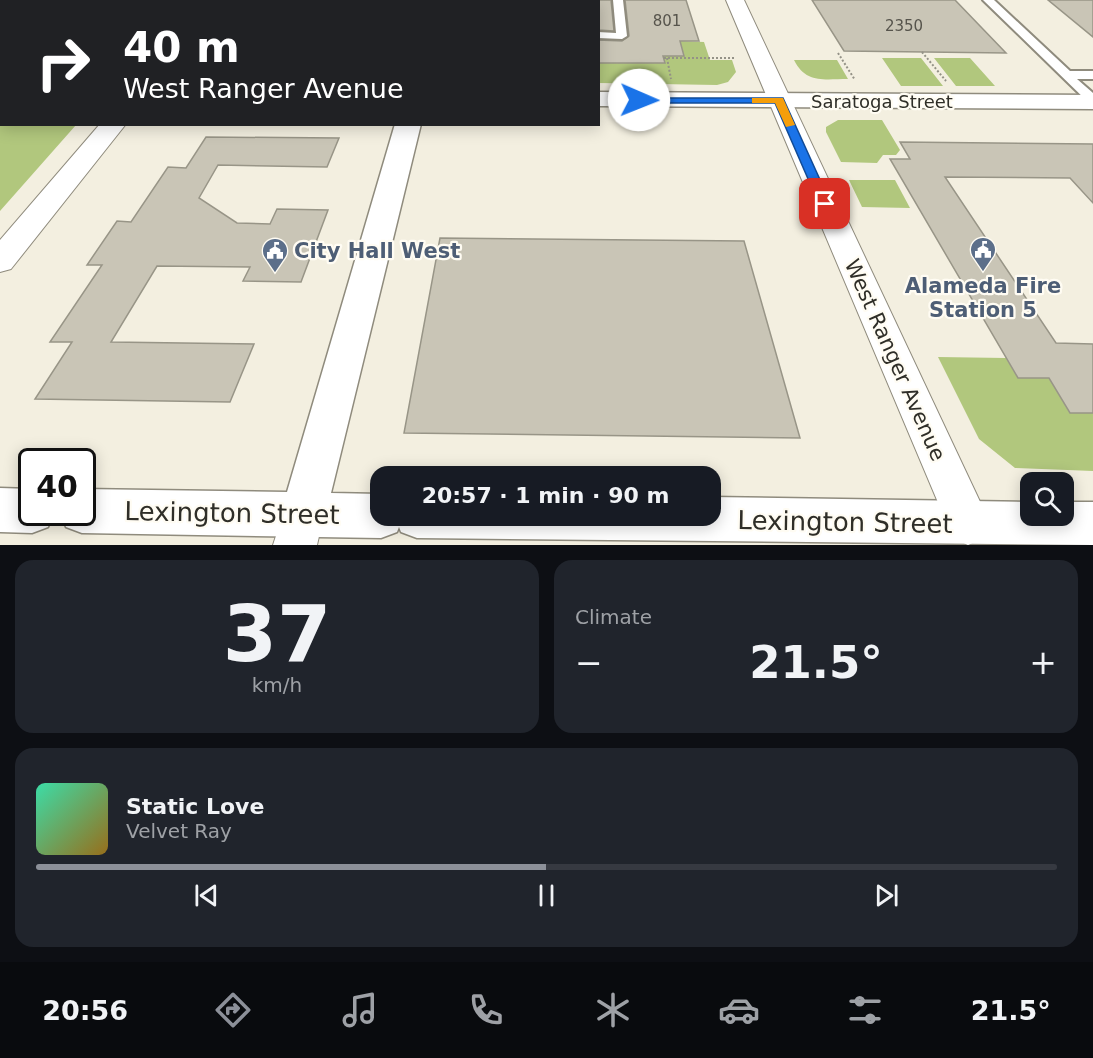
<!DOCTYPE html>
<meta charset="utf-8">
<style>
body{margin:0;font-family:"DejaVu Sans",sans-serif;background:#20242c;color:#f1f3f6;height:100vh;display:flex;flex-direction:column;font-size:22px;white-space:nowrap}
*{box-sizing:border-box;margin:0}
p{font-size:20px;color:#9ea1a6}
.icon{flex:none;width:33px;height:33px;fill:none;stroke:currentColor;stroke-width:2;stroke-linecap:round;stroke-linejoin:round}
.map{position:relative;height:545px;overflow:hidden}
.panel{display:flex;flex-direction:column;gap:15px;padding:15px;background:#0d0f14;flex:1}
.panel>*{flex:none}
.guide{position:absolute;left:0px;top:0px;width:600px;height:126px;box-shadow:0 3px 15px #0003;background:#202124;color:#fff;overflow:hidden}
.buttons{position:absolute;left:1020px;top:472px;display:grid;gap:12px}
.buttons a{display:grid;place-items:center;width:54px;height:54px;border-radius:12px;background:#171b24;box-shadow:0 3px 15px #0003;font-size:30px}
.speed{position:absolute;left:18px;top:448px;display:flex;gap:12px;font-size:30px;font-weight:700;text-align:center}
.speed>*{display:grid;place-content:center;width:78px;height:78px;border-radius:50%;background:#171b24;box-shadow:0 3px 15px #0003;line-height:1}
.speed .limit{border:3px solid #111;border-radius:9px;background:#fff;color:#111}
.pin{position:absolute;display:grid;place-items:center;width:51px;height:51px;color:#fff;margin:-26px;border-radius:12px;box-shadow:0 3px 9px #0006}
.me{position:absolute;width:66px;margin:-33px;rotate:91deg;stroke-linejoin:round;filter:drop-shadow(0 0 4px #0008)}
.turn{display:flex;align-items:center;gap:21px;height:126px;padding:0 24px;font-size:27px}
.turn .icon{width:78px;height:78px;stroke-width:2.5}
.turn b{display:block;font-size:42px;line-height:51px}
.big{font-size:45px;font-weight:600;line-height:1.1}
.panel .widget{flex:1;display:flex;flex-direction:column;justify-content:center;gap:9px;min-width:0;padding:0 21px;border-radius:18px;background:#20242c}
.panel .dial{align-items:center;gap:0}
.dial b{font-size:78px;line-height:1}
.song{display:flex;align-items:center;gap:18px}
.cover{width:72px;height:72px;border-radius:9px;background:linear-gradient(135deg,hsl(160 70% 55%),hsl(40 70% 35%))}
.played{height:6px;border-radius:3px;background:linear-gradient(90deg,#8c9099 50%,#363941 50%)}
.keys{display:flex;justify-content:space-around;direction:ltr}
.heat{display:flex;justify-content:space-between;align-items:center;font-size:33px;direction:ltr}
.panel .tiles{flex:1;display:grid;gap:15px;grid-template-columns:1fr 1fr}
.widget:last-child{grid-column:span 2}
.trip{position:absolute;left:370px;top:466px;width:351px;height:60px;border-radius:18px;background:#171b24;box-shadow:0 3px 15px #0003;font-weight:600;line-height:60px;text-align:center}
.menu{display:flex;height:96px;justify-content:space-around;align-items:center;background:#090b0e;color:#9ea1a6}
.menu .icon{width:42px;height:42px}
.menu .selected{color:#8c9099}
.menu b{font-size:27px;color:#f1f3f6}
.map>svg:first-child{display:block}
.green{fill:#b1c77d}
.building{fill:#c9c5b6;stroke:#989587;stroke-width:1.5}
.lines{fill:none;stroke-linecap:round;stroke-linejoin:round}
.service-casing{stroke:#8f8b7d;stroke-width:4}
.minor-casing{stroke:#8f8b7d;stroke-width:2}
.tertiary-casing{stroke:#8f8b7d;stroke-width:3}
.path{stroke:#949287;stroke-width:2;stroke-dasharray:2 2;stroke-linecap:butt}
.service{fill:#fff;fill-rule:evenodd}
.minor{fill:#fff;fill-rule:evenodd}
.tertiary{fill:#fff;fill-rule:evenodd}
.route{fill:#1a73e8;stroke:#114b97;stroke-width:1.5}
.slow{fill:#f59e0b}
.labels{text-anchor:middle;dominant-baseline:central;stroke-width:4.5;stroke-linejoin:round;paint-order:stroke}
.far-number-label{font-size:15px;fill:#56544c}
.far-street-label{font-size:18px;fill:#2f2e28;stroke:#fffcf3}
.service-label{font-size:21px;font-weight:bold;fill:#4e5e75;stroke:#fffcf3;text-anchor:start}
.street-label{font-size:21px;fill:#2f2e28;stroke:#fffcf3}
.near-street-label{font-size:26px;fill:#2f2e28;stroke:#fffcf3}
</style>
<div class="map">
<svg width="1093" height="545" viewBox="0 0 1093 545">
<rect width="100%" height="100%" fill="#f3efe0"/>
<path class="green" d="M 680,41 L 704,42 L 710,60 L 732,60 L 736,72 L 728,82 L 717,85 L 599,83 L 599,63 L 665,63 L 663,56 L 684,56 Z
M 882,58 L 921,58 L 943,86 L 901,86 Z
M 934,58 L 970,58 L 995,86 L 956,86 Z
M 794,60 L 837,60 L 848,79 C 824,79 806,84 794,60 Z
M 0,111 L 2,124 L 76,125 L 0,211 Z
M 838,120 L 882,120 L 900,150 L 896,155 L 883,155 L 877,163 L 841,162 L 826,132 L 826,127 Z
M 849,180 L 895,180 L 910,208 L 862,207 Z
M 938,357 L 1006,358 L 1018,378 L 1049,378 L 1070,413 L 1093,413 L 1093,471 L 1015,468 L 979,439 Z"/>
<path class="building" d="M 598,0 L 611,0 L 614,31 L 598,30 Z
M 625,0 L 686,0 L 699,41 L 680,41 L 684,56 L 663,56 L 665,63 L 598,63 L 598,40 L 622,41 L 629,36 Z
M 812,0 L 955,0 L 1006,53 L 844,51 Z
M 1048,0 L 1093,0 L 1093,37 Z
M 206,137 L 339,138 L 327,167 L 218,165 L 199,198 L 237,223 L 270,224 L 277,209 L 328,210 L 301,282 L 243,281 L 250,267 L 157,266 L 111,342 L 254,344 L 230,402 L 35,399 L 72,342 L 50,342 L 102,265 L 87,265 L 117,221 L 131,222 L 168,167 L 186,168 Z
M 900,142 L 1093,144 L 1093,203 L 1070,178 L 945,177 L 1056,343 L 1093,344 L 1093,413 L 1070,413 L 1049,378 L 1018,378 L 890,159 L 910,159 Z
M 440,238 L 744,241 L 800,438 L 404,433 Z"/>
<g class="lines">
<defs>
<path id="service" d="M 288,0 L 298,0 L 287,2 Z
M 553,0 L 563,0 L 563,2 L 553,2 Z
M 613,0 L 623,0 L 627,36 L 622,39 L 598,38 L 598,32 L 616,33 Z
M 983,0 L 994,0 L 1070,71 L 1093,71 L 1093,79 L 1077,79 L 1093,93 L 1093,104 L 1089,103 Z"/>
<path id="minor" d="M 0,0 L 16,0 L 2,2 L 2,7 Z
M 29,0 L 48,0 L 28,2 Z
M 726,0 L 744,0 L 983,508 L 990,523 L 983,538 L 968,545 L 953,538 Z
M 0,24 L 2,24 L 0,37 Z
M 100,124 L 126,124 L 11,269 L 0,272 L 0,240 Z
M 303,493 L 318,499 L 324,514 L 317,545 L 273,545 L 288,499 Z"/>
<path id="tertiary" d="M 432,0 L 452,0 L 452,2 L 432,2 Z
M 0,87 L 2,87 L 2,101 L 0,101 Z
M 598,92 L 1093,95 L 1093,109 L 598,106 Z
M 395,124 L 421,124 L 331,493 L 381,494 L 381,516 L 711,516 L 711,497 L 1030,502 L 1030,516 L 1064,516 L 1064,502 L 1093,502 L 1093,545 L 417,538 L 401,532 L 399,527 L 397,532 L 381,538 L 82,533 L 66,527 L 61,513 L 82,513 L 82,489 L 287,492 Z
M 0,488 L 32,489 L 32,513 L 53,513 L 48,527 L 32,533 L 0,532 Z"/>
</defs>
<use href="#service" class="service-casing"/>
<use href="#minor" class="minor-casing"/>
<use href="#tertiary" class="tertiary-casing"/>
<path class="path" d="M 922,52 L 946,81
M 838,53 L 855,80
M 664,58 L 736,58
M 667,58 L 671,79"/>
<use href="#service" class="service"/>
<use href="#minor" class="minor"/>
<use href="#tertiary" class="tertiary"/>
</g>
<path class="route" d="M 636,98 L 783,98 L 831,204 L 825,208 L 819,204 L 775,103 L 639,103 L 636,102 Z"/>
<path class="slow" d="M 752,98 L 783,98 L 795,125 L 786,127 L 775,103 L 752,103 Z"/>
<defs>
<symbol id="civic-pin" viewBox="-11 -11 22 30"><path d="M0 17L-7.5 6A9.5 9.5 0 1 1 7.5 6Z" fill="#5c6f8a" stroke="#fffcf3"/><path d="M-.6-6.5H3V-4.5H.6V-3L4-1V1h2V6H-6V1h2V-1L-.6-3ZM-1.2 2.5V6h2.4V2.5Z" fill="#fff"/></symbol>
</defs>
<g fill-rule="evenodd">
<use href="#civic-pin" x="968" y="235" width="30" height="40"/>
<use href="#civic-pin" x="260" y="236" width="30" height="40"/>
</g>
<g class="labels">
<g class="far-number-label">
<text x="667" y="21">801</text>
<text x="904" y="26">2350</text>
</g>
<g class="far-street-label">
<text x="882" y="101">Saratoga Street</text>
</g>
<g class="service-label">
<text x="294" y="251">City Hall West</text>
<text x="983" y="286" text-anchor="middle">Alameda Fire<tspan x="983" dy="24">Station 5</tspan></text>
</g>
<g class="street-label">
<text transform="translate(895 360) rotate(66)">West Ranger Avenue</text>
</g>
<g class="near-street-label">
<text transform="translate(232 513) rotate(1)">Lexington Street</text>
<text transform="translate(845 522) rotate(1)">Lexington Street</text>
</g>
</g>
</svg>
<div class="buttons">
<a><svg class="icon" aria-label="search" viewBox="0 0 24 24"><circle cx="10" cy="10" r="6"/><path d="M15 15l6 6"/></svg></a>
</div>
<div class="speed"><div class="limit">40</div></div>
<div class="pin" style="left:825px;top:204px;background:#d93025"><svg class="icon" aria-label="arrive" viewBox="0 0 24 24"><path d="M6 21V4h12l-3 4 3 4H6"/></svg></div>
<svg class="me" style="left:639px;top:100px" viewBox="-20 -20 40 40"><circle r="19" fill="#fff"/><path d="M0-13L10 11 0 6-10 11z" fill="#1a73e8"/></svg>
<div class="trip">20:57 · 1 min · 90 m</div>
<div class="guide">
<div class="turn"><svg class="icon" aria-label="right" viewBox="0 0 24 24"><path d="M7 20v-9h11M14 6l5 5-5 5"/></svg><div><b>40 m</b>West Ranger Avenue</div></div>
</div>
</div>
<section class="panel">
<div class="tiles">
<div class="widget dial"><b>37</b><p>km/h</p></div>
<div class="widget"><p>Climate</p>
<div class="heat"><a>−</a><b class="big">21.5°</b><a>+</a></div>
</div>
<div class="widget">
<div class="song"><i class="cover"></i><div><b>Static Love</b><p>Velvet Ray</p></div></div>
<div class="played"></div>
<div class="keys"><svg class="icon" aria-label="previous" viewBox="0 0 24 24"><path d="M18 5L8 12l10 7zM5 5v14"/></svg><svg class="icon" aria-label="pause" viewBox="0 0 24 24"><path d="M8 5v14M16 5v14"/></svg><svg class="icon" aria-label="next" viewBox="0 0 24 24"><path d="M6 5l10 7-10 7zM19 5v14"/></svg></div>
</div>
</div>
</section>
<nav class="menu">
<b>20:56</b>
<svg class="icon selected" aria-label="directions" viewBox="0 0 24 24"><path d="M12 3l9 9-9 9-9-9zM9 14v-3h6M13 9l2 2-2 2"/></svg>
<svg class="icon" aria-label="music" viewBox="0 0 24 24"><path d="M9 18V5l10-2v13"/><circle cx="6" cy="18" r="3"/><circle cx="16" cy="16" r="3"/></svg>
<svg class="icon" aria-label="phone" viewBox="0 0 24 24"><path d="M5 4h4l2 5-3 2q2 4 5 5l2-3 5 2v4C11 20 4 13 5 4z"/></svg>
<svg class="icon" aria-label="climate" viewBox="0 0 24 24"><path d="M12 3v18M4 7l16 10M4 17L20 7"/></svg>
<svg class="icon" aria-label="car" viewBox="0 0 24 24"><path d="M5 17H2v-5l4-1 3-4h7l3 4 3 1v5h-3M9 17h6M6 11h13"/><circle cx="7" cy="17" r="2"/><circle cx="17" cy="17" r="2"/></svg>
<svg class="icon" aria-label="filters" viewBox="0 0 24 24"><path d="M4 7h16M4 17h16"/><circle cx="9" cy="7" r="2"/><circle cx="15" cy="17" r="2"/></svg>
<b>21.5°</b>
</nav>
